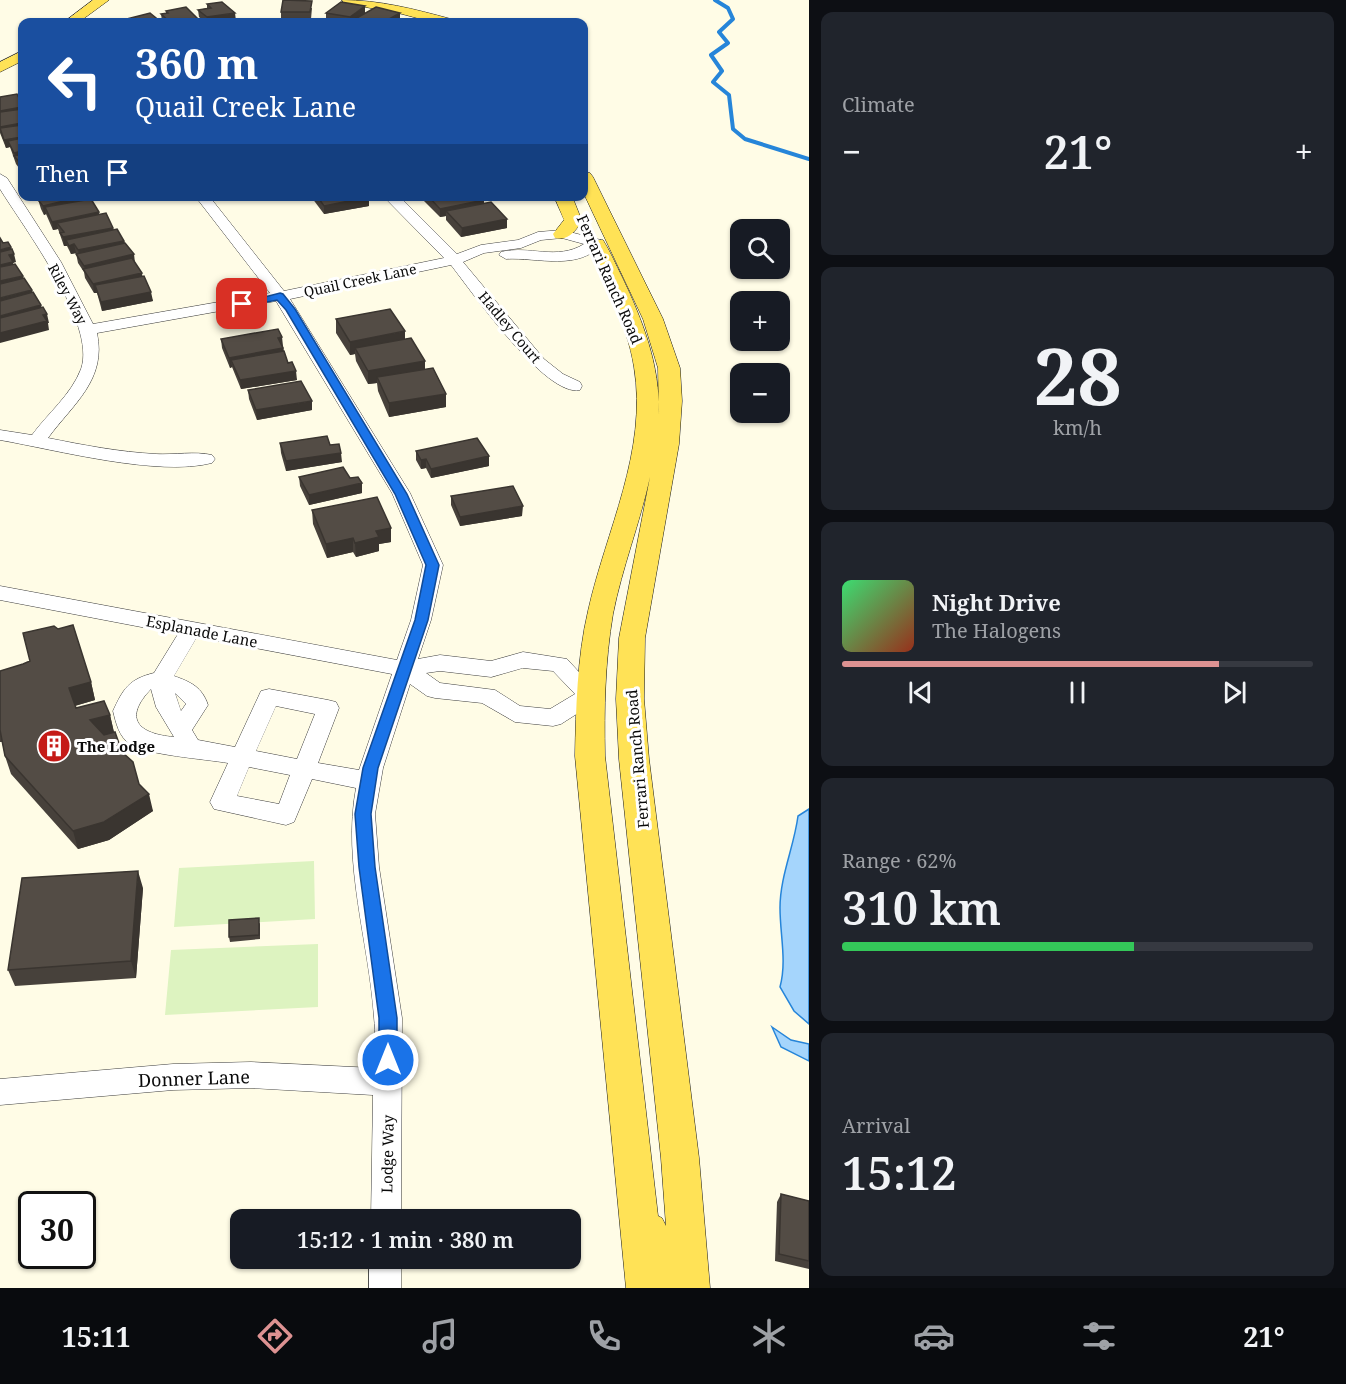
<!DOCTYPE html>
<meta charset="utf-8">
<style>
body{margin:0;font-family:"Noto Serif",serif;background:#20242c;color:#f1f3f6;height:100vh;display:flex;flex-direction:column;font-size:22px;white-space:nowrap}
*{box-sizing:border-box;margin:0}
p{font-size:20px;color:#9ea1a6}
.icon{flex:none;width:33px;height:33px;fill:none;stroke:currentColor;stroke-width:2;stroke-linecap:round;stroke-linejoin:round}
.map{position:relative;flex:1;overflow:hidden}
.panel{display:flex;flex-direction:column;gap:12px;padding:12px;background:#0d0f14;width:537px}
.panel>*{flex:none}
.banner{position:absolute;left:18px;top:18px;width:570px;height:183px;border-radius:12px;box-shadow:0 2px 4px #0004;background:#1a4fa0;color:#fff;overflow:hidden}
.fabs{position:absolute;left:730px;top:219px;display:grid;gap:12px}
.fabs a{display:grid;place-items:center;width:60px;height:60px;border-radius:12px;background:#171b24;box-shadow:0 2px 4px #0004;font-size:30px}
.speed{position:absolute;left:18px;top:1191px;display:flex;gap:12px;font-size:30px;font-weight:700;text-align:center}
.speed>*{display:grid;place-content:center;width:78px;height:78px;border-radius:50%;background:#171b24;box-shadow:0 2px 4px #0004;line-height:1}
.speed .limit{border:3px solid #111;border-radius:9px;background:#fff;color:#111}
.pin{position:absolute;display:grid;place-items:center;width:51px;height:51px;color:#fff;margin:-26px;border-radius:12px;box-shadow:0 3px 9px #0006}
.me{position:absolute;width:66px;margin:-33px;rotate:0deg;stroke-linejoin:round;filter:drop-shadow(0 0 4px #0008)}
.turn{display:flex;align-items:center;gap:21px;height:126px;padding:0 18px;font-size:27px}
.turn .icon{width:78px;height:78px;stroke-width:2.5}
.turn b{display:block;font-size:42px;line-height:51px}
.then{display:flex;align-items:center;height:57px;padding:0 18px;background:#0003;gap:12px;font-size:22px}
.big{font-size:45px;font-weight:600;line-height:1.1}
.panel .widget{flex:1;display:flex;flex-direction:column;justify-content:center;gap:9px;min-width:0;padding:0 21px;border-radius:12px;background:#20242c}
.panel .dial{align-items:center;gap:0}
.dial b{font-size:78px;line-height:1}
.song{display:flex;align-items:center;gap:18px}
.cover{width:72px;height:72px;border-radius:9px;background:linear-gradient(135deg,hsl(140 70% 55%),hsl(10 70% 35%))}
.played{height:6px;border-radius:3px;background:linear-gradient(90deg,#dd9292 80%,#363941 80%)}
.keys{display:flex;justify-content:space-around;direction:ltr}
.heat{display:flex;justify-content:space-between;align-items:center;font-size:33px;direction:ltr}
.charge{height:9px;border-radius:4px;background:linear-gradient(90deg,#34c759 62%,#363941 0)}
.trip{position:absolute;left:230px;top:1209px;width:351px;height:60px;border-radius:12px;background:#171b24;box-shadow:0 2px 4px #0004;font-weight:600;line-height:60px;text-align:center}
.tab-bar{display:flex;height:96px;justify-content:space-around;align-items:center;background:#090b0e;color:#9ea1a6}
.tab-bar .icon{width:42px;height:42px}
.tab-bar .on{color:#dd9292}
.tab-bar b{font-size:27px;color:#f1f3f6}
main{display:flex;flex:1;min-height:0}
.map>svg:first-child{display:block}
.pitch{fill:#ddf3c0}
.water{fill:#a5d5fc;stroke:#2685d9;stroke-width:1.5}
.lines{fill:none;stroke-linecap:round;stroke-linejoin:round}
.stream{stroke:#2685d9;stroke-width:4}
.minor-casing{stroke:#3d3d3d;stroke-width:1}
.major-casing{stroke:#1b1b1b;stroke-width:1}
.minor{fill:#fff;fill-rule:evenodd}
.major{fill:#ffe256;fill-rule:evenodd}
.wall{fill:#47413b}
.shaded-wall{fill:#3a3530}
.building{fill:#534c45;stroke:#3a3530;stroke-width:1.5}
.route{fill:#1a73e8;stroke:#114b97;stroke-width:1.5}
.labels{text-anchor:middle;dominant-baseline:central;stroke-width:6;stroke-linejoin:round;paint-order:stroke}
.far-street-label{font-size:14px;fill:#0a0a0a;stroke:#fff}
.street-label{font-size:15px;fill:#0a0a0a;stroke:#fff}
.poi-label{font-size:15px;font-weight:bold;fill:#0a0a0a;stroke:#fff;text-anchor:start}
.near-street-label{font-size:18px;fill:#0a0a0a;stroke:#fff}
</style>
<main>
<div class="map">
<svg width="809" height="1288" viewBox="0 0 809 1288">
<rect width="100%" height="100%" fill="#fffce6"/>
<path class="pitch" d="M 314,861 L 315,919 L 174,927 L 179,868 Z
M 318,944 L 318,1007 L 165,1015 L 171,950 Z"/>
<path class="water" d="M 809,809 L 809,1024 L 794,1011 L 780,987 C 787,961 780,935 780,908 C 780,876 794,847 798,816 Z
M 772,1027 L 791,1040 L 809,1044 L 809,1061 L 781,1047 Z"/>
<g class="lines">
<path class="stream" d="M 715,0 L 728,8 L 733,19 L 719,32 L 728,43 L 711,55 L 722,71 L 713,82 L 729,95 L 733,129 L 745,139 L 809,159"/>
<defs>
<path id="minor" d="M 0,174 L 7,178 L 61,262 L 93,324 L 270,293 L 195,196 L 209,196 L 284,291 L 444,258 L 383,196 L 399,196 L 457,254 L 481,245 L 518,240 L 538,232 L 562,230 L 601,240 L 603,243 C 579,272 538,257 506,259 L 499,255 L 501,252 C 529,245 557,261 584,244 L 562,238 L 541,240 L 521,248 L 484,253 L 463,262 L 544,359 L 563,374 L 580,382 L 582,386 L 580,390 C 546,398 472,292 451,265 L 290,299 L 410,493 L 443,565 L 431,620 L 418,659 L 440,655 L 491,661 L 523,652 L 567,659 L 600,695 L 597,701 L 561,724 L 553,726 L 515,722 L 482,703 L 435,698 L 427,696 L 410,684 L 383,768 L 375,814 L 379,867 L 402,1018 L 401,1220 L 371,1220 L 373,1095 L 251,1088 L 173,1090 L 0,1105 L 0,1079 L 173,1064 L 251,1062 L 374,1068 C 374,1051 376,1034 374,1017 C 369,942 342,863 356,788 L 312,779 L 294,822 L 286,825 L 214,809 L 210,802 L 228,763 C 205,759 146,755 130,744 C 119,737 116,723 113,711 C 123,689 129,679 154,673 L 178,634 L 0,600 L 0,586 L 397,660 L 411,620 L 423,565 L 392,493 L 276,301 L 97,333 C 107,380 73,404 48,438 C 83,445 119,452 156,454 C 174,455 195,451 212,455 L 215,459 L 212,463 C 158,477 57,450 0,440 L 0,430 L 32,435 C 48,413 71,395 81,369 C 97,324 24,228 0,189 ZM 197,637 L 392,674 L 359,770 L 318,763 L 339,708 L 336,702 L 328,700 L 269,689 L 261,691 L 235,747 L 198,740 L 192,730 L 208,705 C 202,687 191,682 174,676 ZM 523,668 L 553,671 L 575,694 L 550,709 L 520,706 L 495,690 L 440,683 L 426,673 L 440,671 L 491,677 ZM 151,689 L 156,707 L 174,737 C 139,734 122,719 151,689 ZM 175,693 L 186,704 L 181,711 ZM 276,706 L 315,714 L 297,759 L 256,751 ZM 249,767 L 290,775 L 279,804 L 237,796 Z
M 369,1258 L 401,1258 L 401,1288 L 369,1288 Z"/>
<path id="major" d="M 93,0 L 109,0 L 79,22 L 64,22 Z
M 342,0 C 380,0 414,9 451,19 L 453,22 L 432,22 L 402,14 L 344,3 Z
M 22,51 L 22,61 L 0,72 L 0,62 Z
M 584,172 L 590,173 L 593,177 L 663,319 L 680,368 L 682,401 L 679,444 L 645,638 L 644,699 L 649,759 L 699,1158 L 710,1288 L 626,1288 L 575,756 C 576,708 577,658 588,611 C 606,530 648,452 634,367 C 627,323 605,283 587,244 L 589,240 L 603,240 C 610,251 616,265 622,277 C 643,321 660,365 659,415 L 658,368 L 643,319 L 584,194 ZM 650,477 L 619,638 L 616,699 L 619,759 L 661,1158 L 666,1226 L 662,1218 L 658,1216 L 605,756 C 604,709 605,661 613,614 C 622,568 640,523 650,477 Z
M 554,196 L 572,196 L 582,221 C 575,231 569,241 555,238 L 553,234 L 564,220 Z"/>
</defs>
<use href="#minor" class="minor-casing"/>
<use href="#major" class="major-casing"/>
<use href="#minor" class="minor"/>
<use href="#major" class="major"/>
</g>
<path class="wall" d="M 207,4 L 236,21 L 223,22 L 205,22 L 199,17 L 198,10 L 207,8 Z
M 312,8 L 311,19 L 281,19 L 281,12 Z
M 166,11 L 199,22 L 164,22 L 162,21 L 161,14 L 166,13 Z
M 326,13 L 365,13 L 400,20 L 396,22 L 356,22 L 355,21 L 353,22 L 339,22 L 326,20 Z
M 0,97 L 22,102 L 22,172 L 16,164 L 10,147 L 6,148 L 0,133 Z
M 37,196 L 88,196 L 89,199 L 99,215 L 124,241 L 142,276 L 153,301 L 102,311 L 97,293 L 94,293 L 85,278 L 84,272 L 78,263 L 76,253 L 71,254 L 67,246 L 64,246 L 58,229 L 53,230 L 46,214 L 44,215 L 41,209 Z
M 312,196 L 368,196 L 369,206 L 324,214 L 312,198 Z
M 417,196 L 481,196 L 484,204 L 507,228 L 461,237 L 446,220 L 446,216 L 440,217 L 424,201 L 424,197 L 418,198 Z
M 336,319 L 405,339 L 425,361 L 425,370 L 446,394 L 446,407 L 389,417 L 378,391 L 377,383 L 368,384 L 356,361 L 355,354 L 350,355 L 336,333 Z
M 221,339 L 283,346 L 284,351 L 288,363 L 297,380 L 241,389 L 232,367 L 230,368 L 222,348 Z
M 248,390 L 312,410 L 257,420 L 249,399 Z
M 280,443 L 330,445 L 342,462 L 286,471 L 281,453 Z
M 416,451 L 489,456 L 489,466 L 431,478 L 426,468 L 421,469 L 416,460 Z
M 299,477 L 350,478 L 362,493 L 309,505 L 300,486 Z
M 451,496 L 522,516 L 460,526 L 451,505 Z
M 312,510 L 391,528 L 391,542 L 379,544 L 379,551 L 356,557 L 353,552 L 327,558 L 313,524 Z
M 0,671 L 91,682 L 95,700 L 75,706 L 76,708 L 110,715 L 114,732 L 122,752 L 153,811 L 109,840 L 78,849 L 11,774 L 5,756 L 2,742 L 0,742 Z
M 143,888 L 136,978 L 15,986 L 8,970 Z
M 260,923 L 260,939 L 230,942 L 229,937 Z
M 781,1194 L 809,1201 L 809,1269 L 775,1261 L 777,1202 Z"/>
<path class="shaded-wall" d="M 365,6 L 365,13 L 355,19 L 356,21 L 353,22 L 350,22 L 350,17 Z
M 235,13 L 236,21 L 223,22 L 208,22 L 207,17 Z
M 400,13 L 400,20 L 396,22 L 384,22 Z
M 199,20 L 199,22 L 184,22 Z
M 22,107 L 22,115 L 0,119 L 0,111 Z
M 22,123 L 22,131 L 0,129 L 0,127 Z
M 22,137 L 22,145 L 8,141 L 10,147 L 6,148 L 4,140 Z
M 22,151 L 22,160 L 15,156 L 14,153 Z
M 85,196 L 88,196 L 90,204 L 45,207 L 46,214 L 44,215 L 43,206 Z
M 369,197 L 369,206 L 324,214 L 324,206 Z
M 484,200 L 484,208 L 446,211 L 446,216 L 440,217 L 440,209 Z
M 99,212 L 100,220 L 57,223 L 58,229 L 53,230 L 52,222 Z
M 507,219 L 507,228 L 461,237 L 462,228 Z
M 113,228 L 115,236 L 66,240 L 67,246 L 64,246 L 63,237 Z
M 124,241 L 126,249 L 80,259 L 78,250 Z
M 74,244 L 76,253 L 71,254 L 69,246 Z
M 11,247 L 13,254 L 14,254 L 16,262 L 13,263 L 15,271 L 0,274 L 0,250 Z
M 134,254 L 135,263 L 86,273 L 84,266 Z
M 142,273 L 143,281 L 95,285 L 97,293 L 94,293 L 93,284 Z
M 23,276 L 25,284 L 0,290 L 0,281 Z
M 32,290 L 34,299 L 0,307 L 0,298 Z
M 151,292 L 153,301 L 102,311 L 101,302 Z
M 41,305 L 43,314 L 0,325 L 0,316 Z
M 47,314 L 49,323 L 48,323 L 49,330 L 0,343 L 0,333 L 43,315 Z
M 405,331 L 405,344 L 355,348 L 355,354 L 350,355 L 350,342 Z
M 282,337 L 283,346 L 279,347 L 278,338 Z
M 283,348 L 284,357 L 231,360 L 232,367 L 230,368 L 229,358 Z
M 425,361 L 425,374 L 377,377 L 377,383 L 368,384 L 368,371 Z
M 296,371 L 297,380 L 241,389 L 240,380 Z
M 446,394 L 446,407 L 389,417 L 389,403 Z
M 312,401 L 312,410 L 257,420 L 256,410 Z
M 341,453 L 342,462 L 286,471 L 286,461 Z
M 489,456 L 489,466 L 431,478 L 431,469 Z
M 426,459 L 426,468 L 421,469 L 421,460 Z
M 362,483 L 362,493 L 309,505 L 309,495 Z
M 523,506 L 522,516 L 460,526 L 460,517 Z
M 391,528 L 391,542 L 379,544 L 379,551 L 356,557 L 355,543 L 376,531 Z
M 353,538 L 353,552 L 327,558 L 326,544 Z
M 91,682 L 95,700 L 74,706 L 69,688 Z
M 110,715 L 114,733 L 95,738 L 90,720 Z
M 149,794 L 153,811 L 109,840 L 78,849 L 73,831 Z
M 138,871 L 143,888 L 136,978 L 131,961 Z"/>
<path class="building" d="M 283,0 L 312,1 L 310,12 L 281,12 Z
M 222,2 L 235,13 L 207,17 L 198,10 L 211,8 L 207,4 Z
M 341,2 L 365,6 L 350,17 L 326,13 Z
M 186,7 L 199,20 L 184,22 L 170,22 L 161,14 L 168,13 L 166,11 Z
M 376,7 L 400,13 L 384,22 L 371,22 L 355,19 Z
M 150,13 L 161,22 L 130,22 L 127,19 Z
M 415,19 L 424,22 L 403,22 Z
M 17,94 L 21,102 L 22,102 L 22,107 L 0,111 L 0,97 Z
M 22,109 L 22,123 L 0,127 L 0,112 Z
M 22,125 L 22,137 L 4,140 L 0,128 Z
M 22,138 L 22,151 L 14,153 L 8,141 Z
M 22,154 L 22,165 L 14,156 Z
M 39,196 L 85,196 L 43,206 L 39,201 L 41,200 Z
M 317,196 L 368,196 L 369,197 L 324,206 Z
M 428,196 L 481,196 L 484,200 L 440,209 Z
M 91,199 L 99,212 L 52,222 L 45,207 Z
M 491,202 L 507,219 L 462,228 L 446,211 Z
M 106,213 L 113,228 L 63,237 L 60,233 L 64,232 L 57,223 Z
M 117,229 L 124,241 L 78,250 L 74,244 L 69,246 L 66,240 Z
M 0,238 L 3,243 L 8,242 L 11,247 L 0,250 Z
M 125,243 L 134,254 L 84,266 L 76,254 Z
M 12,249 L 14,254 L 9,255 L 13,262 L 0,265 L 0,252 Z
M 132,258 L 142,273 L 93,284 L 83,269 Z
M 15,264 L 23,276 L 0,281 L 0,267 Z
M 144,276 L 151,292 L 101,302 L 95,285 Z
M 24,278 L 32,290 L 0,298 L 0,284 Z
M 33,292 L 41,305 L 0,316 L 0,301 Z
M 43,307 L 47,314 L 43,315 L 47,321 L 0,333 L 0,318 Z
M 390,309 L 405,331 L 350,342 L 336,319 Z
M 278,329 L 282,337 L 278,338 L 283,348 L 229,358 L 221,339 Z
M 411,338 L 425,361 L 368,371 L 355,348 Z
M 284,351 L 288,363 L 292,362 L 296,371 L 240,380 L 231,360 Z
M 433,368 L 446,394 L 389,403 L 377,377 Z
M 301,381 L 312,401 L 256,410 L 248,390 Z
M 327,436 L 330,445 L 339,444 L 341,453 L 286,461 L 280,443 Z
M 477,438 L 489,456 L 431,469 L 426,459 L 421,460 L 416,451 Z
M 343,467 L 350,478 L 358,477 L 362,483 L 309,495 L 299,477 Z
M 513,486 L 523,506 L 460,517 L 451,496 Z
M 377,497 L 391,528 L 376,531 L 379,537 L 355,543 L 353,538 L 326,544 L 312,510 Z
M 73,625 L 91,682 L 69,688 L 76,708 L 104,701 L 110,715 L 90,720 L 104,735 L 115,732 L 122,752 L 133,762 L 139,784 L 149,794 L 104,822 L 73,831 L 5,756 L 0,730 L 0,671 L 23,664 L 30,661 L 23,633 L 54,626 L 58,629 Z
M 138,871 L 131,961 L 8,970 L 22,878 Z
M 259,918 L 259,935 L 229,937 L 229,920 Z
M 781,1194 L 809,1201 L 809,1261 L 779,1254 Z"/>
<path class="route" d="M 280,293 L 283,294 L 295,309 L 407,494 L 439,565 L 428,620 L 378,768 L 371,814 L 375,867 L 397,1018 L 397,1060 L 394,1066 L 388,1069 L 382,1066 L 379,1060 L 379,1018 L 359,867 L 355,814 L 363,768 L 415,620 L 426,565 L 395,494 L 286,310 L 277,300 L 242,307 L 237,304 Z"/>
<defs>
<symbol id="building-disc" viewBox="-11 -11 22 22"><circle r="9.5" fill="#c51b17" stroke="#fff"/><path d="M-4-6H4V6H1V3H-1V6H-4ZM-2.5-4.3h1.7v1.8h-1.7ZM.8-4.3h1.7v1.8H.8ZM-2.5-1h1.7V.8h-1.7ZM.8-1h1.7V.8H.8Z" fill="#fff"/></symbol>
</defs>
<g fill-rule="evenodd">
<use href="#building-disc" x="35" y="727" width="38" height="38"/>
</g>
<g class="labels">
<g class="far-street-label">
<text transform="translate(360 280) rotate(-12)">Quail Creek Lane</text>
<text transform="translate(68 294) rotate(62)">Riley Way</text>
<text transform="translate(510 327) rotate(50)">Hadley Court</text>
</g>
<g class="street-label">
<text transform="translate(610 279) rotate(66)">Ferrari Ranch Road</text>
<text transform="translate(202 631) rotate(11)">Esplanade Lane</text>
<text transform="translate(637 759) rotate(-95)">Ferrari Ranch Road</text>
<text transform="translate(387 1154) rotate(-89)">Lodge Way</text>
</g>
<g class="poi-label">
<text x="77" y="746">The Lodge</text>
</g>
<g class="near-street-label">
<text transform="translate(194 1078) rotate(-2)">Donner Lane</text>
</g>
</g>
</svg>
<div class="fabs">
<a><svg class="icon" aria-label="search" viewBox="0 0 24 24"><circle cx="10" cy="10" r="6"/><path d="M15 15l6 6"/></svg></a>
<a>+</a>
<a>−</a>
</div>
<div class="speed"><div class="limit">30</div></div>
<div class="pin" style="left:242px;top:304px;background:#d93025"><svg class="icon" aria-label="arrive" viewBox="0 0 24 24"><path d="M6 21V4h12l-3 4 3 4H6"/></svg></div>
<svg class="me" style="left:388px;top:1060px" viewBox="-20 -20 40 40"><circle r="17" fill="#1a73e8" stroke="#fff" stroke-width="3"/><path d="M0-11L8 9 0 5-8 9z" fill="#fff"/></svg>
<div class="trip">15:12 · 1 min · 380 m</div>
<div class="banner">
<div class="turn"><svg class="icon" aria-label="left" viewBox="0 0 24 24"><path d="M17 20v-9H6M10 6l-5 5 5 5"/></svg><div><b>360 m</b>Quail Creek Lane</div></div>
<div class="then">Then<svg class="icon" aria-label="arrive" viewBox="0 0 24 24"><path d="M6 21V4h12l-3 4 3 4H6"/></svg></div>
</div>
</div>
<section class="panel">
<div class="widget"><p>Climate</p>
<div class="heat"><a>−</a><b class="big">21°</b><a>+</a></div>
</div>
<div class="widget dial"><b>28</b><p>km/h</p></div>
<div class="widget">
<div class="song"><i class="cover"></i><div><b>Night Drive</b><p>The Halogens</p></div></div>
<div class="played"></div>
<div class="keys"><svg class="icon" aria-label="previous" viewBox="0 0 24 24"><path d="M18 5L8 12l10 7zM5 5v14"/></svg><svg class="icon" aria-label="pause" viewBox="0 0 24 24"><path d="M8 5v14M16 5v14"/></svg><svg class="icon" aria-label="next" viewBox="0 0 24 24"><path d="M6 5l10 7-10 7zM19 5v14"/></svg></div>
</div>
<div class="widget"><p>Range · 62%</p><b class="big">310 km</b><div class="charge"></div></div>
<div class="widget"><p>Arrival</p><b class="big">15:12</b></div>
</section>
</main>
<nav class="tab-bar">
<b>15:11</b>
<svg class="icon on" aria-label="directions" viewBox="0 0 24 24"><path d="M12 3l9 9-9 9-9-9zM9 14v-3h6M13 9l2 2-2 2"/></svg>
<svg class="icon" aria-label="music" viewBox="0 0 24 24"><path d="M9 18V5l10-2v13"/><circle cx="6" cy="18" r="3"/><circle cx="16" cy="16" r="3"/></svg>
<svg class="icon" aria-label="phone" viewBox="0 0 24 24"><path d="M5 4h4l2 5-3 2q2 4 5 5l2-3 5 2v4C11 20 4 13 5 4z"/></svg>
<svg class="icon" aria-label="climate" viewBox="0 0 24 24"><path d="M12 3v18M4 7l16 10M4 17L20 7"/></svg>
<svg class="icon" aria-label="car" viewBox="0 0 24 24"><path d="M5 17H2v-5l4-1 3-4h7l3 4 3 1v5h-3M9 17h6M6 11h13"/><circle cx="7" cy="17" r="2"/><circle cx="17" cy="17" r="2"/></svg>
<svg class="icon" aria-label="filters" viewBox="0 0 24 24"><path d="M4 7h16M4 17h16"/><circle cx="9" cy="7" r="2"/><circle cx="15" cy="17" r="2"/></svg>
<b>21°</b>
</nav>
